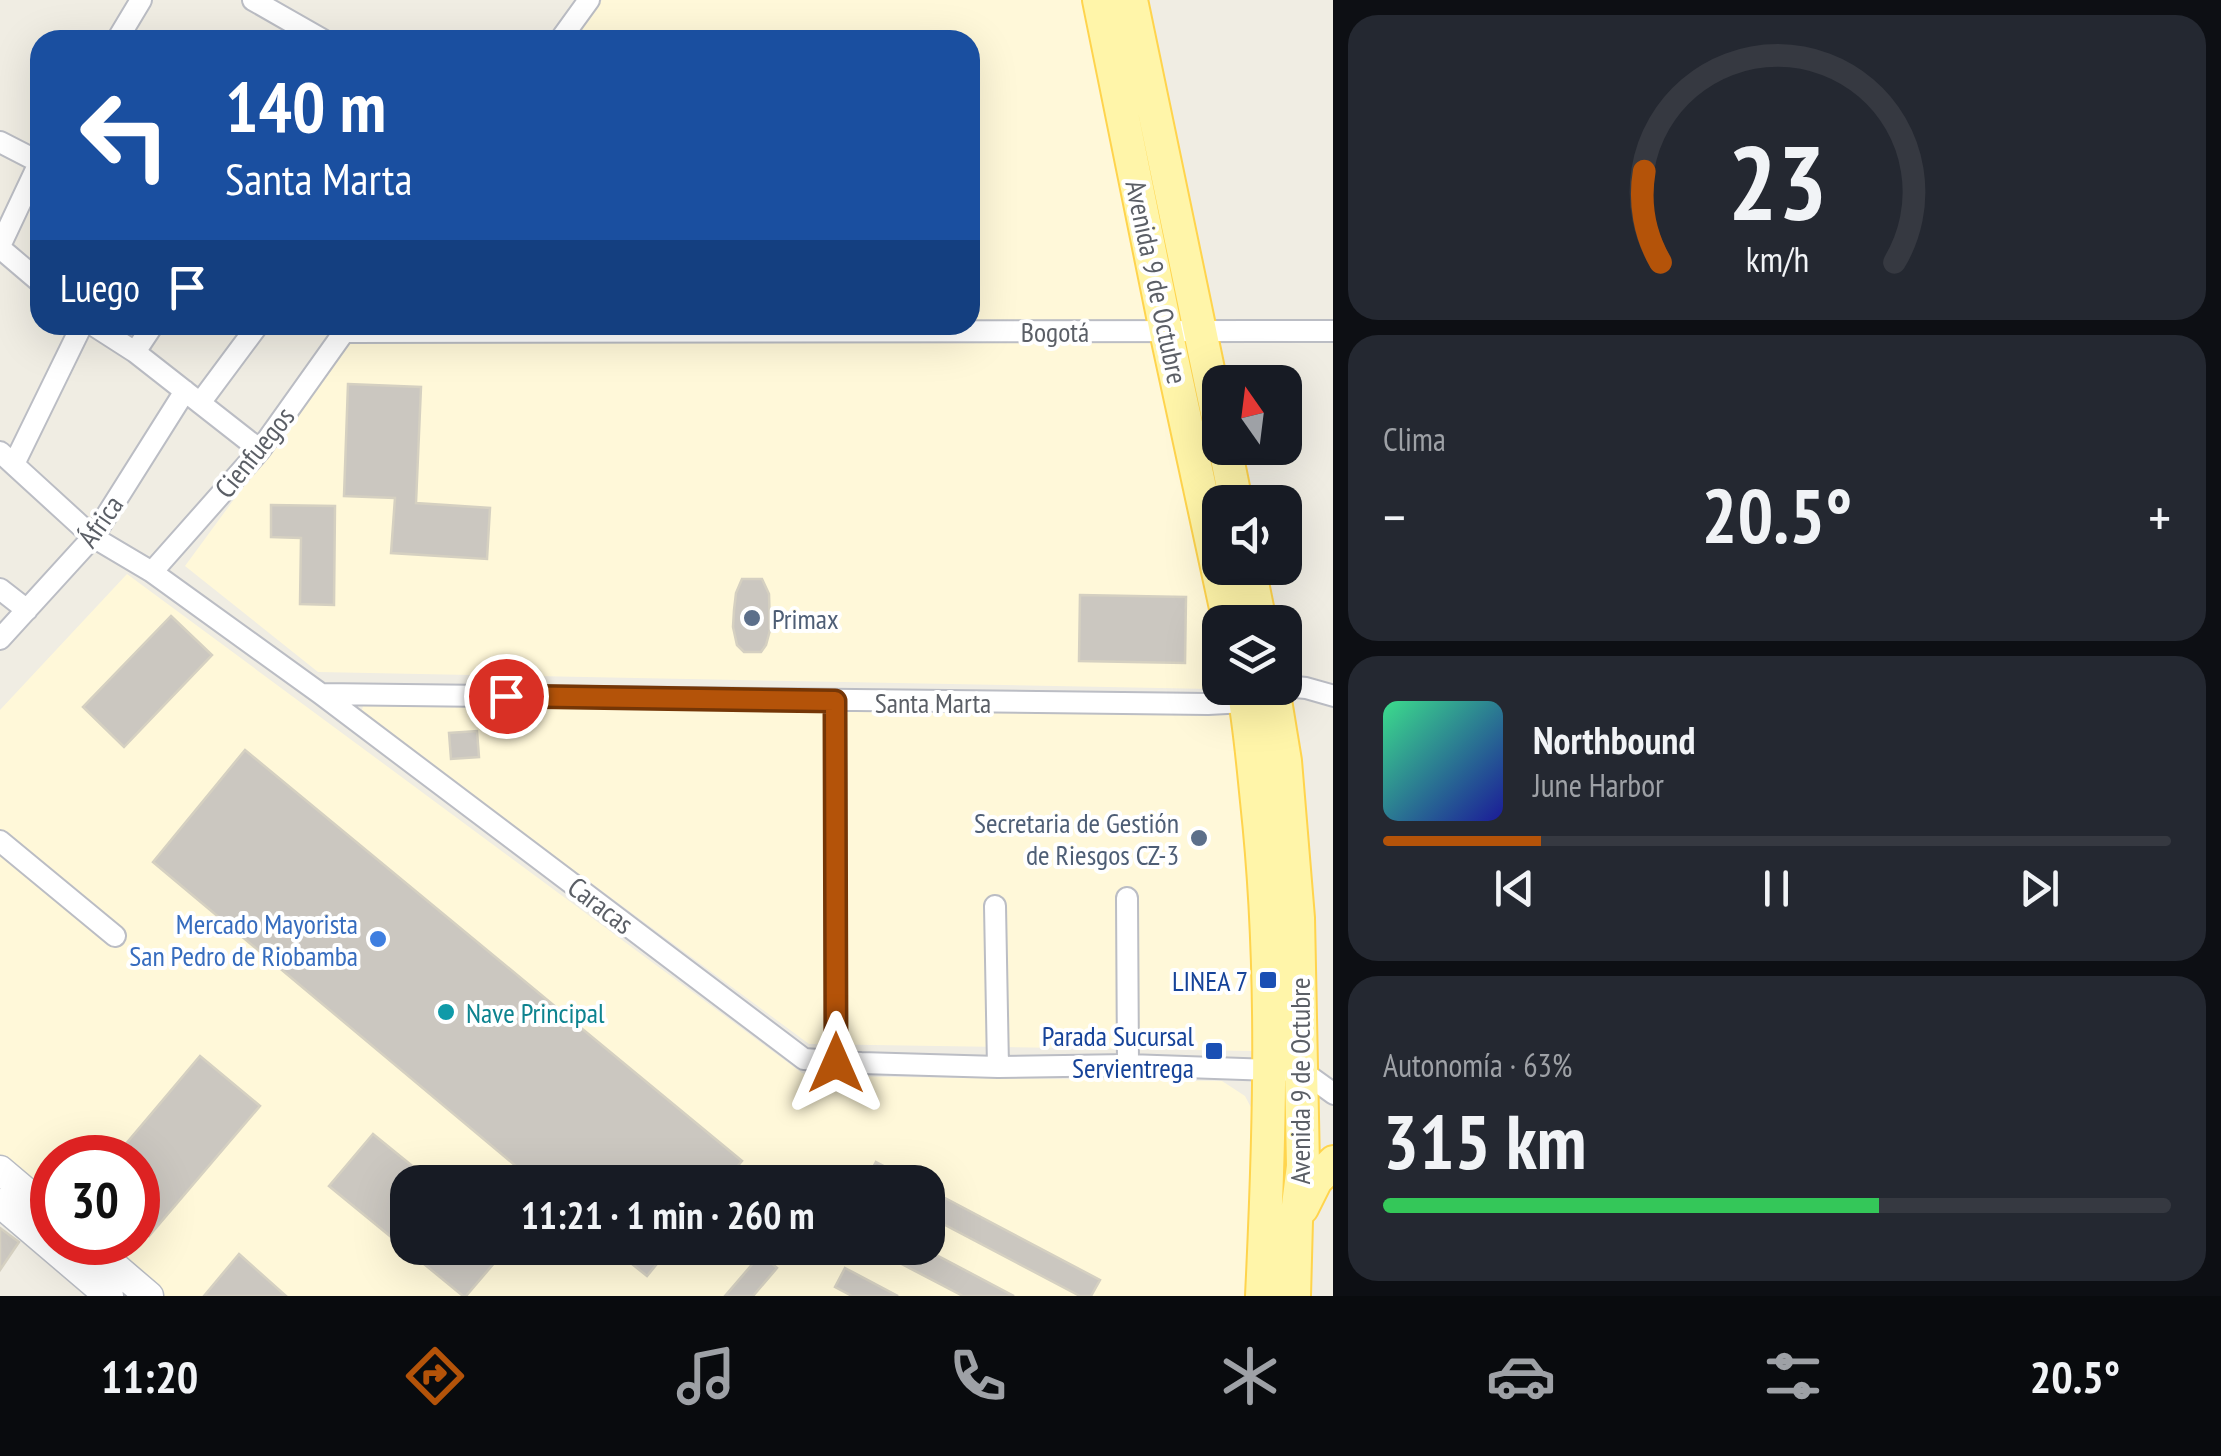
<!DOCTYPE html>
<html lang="es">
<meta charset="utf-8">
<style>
body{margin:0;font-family:"PT Sans Narrow",sans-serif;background:#242831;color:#f1f3f6;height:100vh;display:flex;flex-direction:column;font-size:38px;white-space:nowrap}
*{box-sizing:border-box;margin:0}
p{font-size:32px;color:#9ea1a6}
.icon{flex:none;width:55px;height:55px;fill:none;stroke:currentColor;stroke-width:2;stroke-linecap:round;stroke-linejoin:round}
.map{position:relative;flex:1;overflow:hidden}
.drawer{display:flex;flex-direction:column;gap:15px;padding:15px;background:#0d0f14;width:888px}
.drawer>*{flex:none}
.guide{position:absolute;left:30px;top:30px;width:950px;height:305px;border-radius:30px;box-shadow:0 10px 40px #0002;background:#1a4fa0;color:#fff;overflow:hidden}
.needle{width:65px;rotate:346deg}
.buttons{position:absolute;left:1202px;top:365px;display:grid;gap:20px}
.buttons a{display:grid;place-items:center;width:100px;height:100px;border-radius:20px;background:#171b24;box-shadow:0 10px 40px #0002;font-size:50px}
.speed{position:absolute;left:30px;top:1135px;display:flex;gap:20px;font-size:50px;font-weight:700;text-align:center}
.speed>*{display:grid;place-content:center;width:130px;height:130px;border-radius:50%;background:#171b24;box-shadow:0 10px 40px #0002;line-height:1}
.speed .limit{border:15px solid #d22;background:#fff;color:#111}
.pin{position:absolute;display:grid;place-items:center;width:85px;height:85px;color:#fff;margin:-42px;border:5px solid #fff;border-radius:50%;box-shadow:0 2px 10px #0007}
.me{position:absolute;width:110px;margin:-55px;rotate:0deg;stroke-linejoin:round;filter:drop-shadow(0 0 8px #0008)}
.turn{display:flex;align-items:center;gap:35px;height:210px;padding:0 30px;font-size:45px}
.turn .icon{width:130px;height:130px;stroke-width:2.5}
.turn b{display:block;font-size:70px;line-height:85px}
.then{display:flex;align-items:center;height:95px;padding:0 30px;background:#0003;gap:20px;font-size:38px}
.big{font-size:75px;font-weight:700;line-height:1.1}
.drawer .tile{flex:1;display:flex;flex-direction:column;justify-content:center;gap:15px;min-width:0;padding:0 35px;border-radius:30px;background:#242831}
.drawer .dial{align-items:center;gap:0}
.dial svg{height:260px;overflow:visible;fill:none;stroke:#363941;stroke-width:7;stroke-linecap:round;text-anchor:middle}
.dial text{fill:#f1f3f6;stroke:none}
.song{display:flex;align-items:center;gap:30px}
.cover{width:120px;height:120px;border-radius:15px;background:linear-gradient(135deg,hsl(150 70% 55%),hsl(240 70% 35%))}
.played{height:10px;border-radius:5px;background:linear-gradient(90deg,#b45309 20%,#363941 20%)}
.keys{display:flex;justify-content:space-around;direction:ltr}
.heat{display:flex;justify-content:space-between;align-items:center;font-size:55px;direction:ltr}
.charge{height:15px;border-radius:8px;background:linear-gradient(90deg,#34c759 63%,#363941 0)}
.trip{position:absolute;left:390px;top:1165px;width:555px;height:100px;border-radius:30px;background:#171b24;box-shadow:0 10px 40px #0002;font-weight:700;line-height:100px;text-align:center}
.tabs{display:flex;height:160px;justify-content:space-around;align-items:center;background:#090b0e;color:#9ea1a6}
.tabs .icon{width:70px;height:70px}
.tabs .on{color:#b45309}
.tabs b{font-size:45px;color:#f1f3f6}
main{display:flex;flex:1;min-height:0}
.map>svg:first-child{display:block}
.commercial{fill:#fff8d9;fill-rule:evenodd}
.building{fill:#cbc7c0;stroke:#d5d0c1;stroke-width:2.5}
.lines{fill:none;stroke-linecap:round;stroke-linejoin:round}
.minor-casing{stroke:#bbbdc4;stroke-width:24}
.secondary-casing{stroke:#b9bcc3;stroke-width:31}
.primary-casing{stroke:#ffd44d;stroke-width:36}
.minor{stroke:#fff;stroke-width:20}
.secondary{stroke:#fff;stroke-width:28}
.primary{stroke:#fff5a9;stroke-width:32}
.route-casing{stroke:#753606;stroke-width:25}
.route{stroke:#b45309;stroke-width:18}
.service-dot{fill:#5c6f8a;stroke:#fff;stroke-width:4}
.shop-dot{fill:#3f7fe0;stroke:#fff;stroke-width:4}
.transit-dot{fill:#1a4fb4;stroke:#fff;stroke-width:4}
.culture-dot{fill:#0f9aa8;stroke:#fff;stroke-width:4}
.labels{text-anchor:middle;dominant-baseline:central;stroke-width:8;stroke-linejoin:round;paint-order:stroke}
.street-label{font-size:28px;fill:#5b5f66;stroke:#fff}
.service-label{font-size:28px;fill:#4e5e75;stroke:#fff;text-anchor:start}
.shop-label{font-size:28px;fill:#366cbe;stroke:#fff;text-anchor:end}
.transit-label{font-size:28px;fill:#164399;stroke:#fff;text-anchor:end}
.culture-label{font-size:28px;fill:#0d838f;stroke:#fff;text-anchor:start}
</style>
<main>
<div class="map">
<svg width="1334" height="1296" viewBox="0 0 1334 1296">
<rect width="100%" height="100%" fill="#f0ede3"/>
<path class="commercial" d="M 602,0 L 1086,0 L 1157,349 L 1220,635 L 1220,683 L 1212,689 L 318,672 L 185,566 L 362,325 L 970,325 L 970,40 L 572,40 Z
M 127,574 L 802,1073 L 815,1076 L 1222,1081 L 1245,1096 L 1256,1117 L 1246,1296 L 164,1296 L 101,1243 L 138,1242 L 138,1158 L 52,1158 L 52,1202 L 0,1162 L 0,710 ZM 408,1182 L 928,1182 L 928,1248 L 408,1248 Z
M 364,703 L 809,711 L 1226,713 L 1238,721 L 1260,935 L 1253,1051 L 809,1044 L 361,713 Z"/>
<path class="building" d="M 348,384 L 421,387 L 416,503 L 490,508 L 487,559 L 391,553 L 395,498 L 344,496 Z
M 271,505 L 335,506 L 334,605 L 300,604 L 301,538 L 271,537 Z
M 742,579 L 762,579 L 769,594 L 770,630 L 766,645 L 761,652 L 744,652 L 737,645 L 733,627 L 734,610 L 736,593 Z
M 1080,595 L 1186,597 L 1185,663 L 1079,661 Z
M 171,616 L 212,655 L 124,747 L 83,707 Z
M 477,731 L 479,757 L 451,759 L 449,733 Z
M 245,750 L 742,1161 L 724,1182 L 535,1182 L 153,862 Z
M 200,1056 L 260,1106 L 149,1236 L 138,1227 L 138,1158 L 114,1158 Z
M 373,1134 L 432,1182 L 408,1182 L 408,1248 L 507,1248 L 466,1296 L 463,1296 L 329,1186 Z
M 876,1162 L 915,1182 L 865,1182 Z
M 928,1189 L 1100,1280 L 1091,1296 L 1080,1296 L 928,1216 Z
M 0,1228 L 19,1242 L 0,1270 Z
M 612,1248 L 670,1248 L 647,1276 Z
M 871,1248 L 923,1248 L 1014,1296 L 963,1296 Z
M 239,1254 L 286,1296 L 204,1296 Z
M 761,1254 L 777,1268 L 753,1296 L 725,1296 Z
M 845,1268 L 898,1296 L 852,1296 L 835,1287 Z"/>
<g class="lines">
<defs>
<path id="minor" d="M 253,0 L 323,40
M 117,40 L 141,0
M 560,40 L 589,0
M 0,142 L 39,162
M 0,246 L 40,161
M 0,248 L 40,282
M 93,325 L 135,352 L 260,450
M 343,332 L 1334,331
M 135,352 L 153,325
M 200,403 L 258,325
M 0,452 L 93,537 L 152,572 L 321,694 L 804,1059 L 861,1063 L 998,1067 L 1128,1065 L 1302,1071 L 1334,1094
M 14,464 L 82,325
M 152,572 L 260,450 L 349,325
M 0,589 L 27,610
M 0,639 L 93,537 L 185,391
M 1285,686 L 1306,688 L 1334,696
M 321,694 L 1208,704 L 1246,702
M 835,701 L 836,1063
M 0,841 L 115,936
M 1127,898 L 1128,1065
M 995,906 L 998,1067"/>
<path id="secondary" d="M 0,1170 L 52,1214
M 0,1203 L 109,1296
M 86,1242 L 149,1296"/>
<path id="primary" d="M 1099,0 L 1166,331 L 1229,622
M 1131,0 L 1220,427
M 1225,448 L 1236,502
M 1249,568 L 1260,622
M 1243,688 C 1250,725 1253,763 1257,801 C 1275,966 1270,1131 1262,1296
M 1273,688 L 1285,761 L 1298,918 L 1303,1166 L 1296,1221 L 1294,1296
M 1302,1208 L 1316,1180 L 1334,1162"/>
</defs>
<use href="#minor" class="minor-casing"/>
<use href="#secondary" class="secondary-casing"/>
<use href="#primary" class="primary-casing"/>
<use href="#minor" class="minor"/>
<use href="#secondary" class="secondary"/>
<use href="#primary" class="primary"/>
</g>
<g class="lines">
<defs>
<path id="route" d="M 506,696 L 835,701 L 836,1063"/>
</defs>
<use href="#route" class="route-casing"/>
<use href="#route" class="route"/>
</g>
<g class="service-dot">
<circle cx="752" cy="618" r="10"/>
<circle cx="1199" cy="838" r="10"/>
</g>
<circle class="shop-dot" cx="378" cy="939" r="10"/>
<g class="transit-dot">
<rect x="1258" y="970" width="20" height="20" rx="5"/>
<rect x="1204" y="1041" width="20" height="20" rx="5"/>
</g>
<circle class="culture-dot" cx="446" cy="1012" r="10"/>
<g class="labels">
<g class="street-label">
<text transform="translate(1157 282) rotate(78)">Avenida 9 de Octubre</text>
<text x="1055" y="331">Bogotá</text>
<text transform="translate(254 452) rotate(-51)">Cienfuegos</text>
<text transform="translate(100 521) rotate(-55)">África</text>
<text x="933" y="702">Santa Marta</text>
<text transform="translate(601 905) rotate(37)">Caracas</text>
<text transform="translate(1299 1081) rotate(-90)">Avenida 9 de Octubre</text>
</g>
<g class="service-label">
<text x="772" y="618">Primax</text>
<text x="1179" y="822" text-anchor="end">Secretaria de Gestión<tspan x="1179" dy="32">de Riesgos CZ-3</tspan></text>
</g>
<g class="shop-label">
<text x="358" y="923">Mercado Mayorista<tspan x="358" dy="32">San Pedro de Riobamba</tspan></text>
</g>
<g class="transit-label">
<text x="1248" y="980">LINEA 7</text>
<text x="1194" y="1035">Parada Sucursal<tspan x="1194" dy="32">Servientrega</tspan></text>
</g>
<g class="culture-label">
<text x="466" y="1012">Nave Principal</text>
</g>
</g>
</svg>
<div class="buttons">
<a><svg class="needle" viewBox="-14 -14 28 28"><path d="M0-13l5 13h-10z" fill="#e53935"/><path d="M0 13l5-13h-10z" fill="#9ea1a6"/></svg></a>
<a><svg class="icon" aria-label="sound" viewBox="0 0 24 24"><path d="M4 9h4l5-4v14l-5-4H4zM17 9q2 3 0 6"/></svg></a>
<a><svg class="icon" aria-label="layers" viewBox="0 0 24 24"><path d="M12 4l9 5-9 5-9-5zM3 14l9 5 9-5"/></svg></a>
</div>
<div class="speed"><div class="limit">30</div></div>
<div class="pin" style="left:506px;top:696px;background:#d93025"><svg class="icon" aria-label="arrive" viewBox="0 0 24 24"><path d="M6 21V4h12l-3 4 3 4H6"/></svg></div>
<svg class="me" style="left:836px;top:1063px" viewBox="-20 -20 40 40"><path d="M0-17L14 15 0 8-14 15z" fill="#b45309" stroke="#fff" stroke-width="4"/></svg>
<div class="trip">11:21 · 1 min · 260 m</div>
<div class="guide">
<div class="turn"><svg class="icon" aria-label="left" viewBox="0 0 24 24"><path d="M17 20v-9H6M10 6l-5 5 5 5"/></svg><div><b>140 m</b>Santa Marta</div></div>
<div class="then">Luego<svg class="icon" aria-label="arrive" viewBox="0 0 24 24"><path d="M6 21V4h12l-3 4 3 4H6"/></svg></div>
</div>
</div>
<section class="drawer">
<div class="tile dial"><svg viewBox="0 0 100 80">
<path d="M14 69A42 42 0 1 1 86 69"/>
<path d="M14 69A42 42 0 0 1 9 41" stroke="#b45309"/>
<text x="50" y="56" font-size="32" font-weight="700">23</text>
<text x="50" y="72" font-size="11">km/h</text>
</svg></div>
<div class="tile"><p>Clima</p>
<div class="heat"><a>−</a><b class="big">20.5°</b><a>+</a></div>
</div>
<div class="tile">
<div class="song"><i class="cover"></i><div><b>Northbound</b><p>June Harbor</p></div></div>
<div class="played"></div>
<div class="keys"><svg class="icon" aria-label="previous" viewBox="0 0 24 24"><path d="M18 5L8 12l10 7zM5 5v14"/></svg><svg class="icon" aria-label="pause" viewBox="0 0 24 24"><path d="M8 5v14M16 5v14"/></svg><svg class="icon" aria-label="next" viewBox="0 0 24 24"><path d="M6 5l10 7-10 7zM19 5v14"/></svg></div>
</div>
<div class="tile"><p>Autonomía · 63%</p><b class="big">315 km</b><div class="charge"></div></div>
</section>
</main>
<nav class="tabs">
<b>11:20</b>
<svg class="icon on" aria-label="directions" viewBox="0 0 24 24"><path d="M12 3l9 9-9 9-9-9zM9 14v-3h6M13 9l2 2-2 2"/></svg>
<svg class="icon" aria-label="music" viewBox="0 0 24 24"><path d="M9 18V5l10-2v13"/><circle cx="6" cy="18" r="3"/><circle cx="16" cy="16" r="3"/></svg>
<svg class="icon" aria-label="phone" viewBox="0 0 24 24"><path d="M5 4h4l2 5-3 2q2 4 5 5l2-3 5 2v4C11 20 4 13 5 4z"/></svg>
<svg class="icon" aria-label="climate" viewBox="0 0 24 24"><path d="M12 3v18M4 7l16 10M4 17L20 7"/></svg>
<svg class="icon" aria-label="car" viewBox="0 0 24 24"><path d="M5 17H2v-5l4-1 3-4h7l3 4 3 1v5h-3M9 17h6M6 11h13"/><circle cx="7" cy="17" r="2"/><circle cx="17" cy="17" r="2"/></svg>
<svg class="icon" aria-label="filters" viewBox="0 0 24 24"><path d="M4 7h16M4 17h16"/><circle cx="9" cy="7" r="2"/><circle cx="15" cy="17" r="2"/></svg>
<b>20.5°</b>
</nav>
